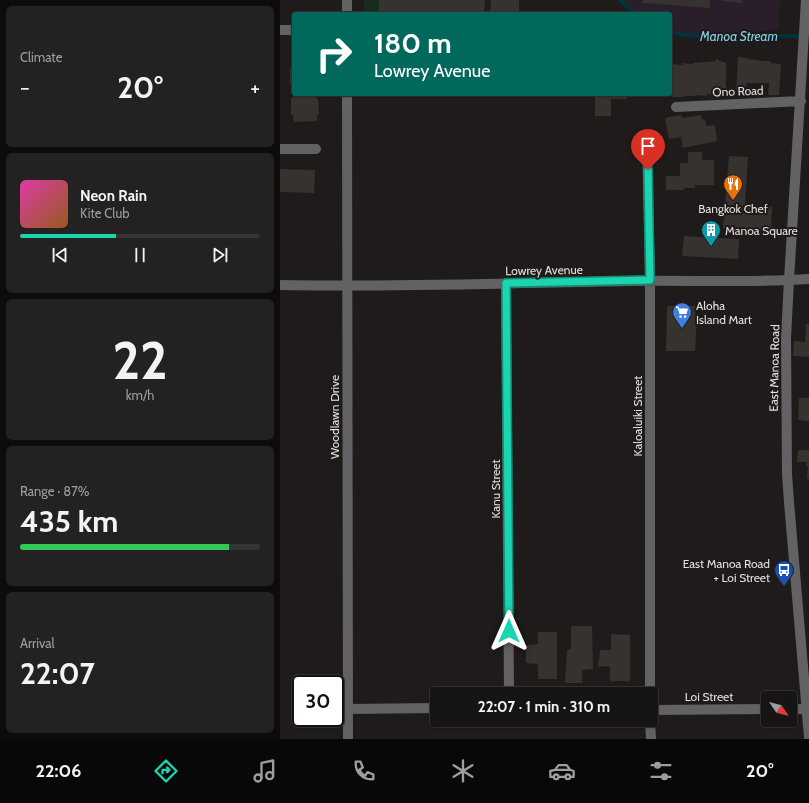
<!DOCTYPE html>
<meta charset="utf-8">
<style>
body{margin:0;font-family:Cabin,sans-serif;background:#242122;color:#f1f3f6;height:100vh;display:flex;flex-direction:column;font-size:15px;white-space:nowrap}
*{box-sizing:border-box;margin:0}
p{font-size:13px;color:#9e9ea0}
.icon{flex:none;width:22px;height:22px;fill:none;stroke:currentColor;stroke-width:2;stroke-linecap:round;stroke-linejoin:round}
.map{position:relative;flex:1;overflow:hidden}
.panel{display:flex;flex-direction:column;gap:6px;padding:6px;background:#0d0b0b;width:280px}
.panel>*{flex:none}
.guide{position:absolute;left:12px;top:12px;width:380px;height:84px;border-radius:4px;box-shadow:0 1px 3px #0004,0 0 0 1px #363334;background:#00695c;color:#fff;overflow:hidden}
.needle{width:26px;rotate:125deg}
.buttons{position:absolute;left:481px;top:691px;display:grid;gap:8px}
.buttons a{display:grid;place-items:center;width:36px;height:36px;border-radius:4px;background:#171414;box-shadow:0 1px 3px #0004,0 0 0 1px #363334;font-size:20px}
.speed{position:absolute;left:12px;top:675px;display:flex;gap:8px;font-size:20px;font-weight:700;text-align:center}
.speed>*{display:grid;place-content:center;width:52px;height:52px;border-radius:50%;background:#171414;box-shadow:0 1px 3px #0004,0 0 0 1px #363334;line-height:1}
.speed .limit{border:2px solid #111;border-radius:6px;background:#fff;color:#111}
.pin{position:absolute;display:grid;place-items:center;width:34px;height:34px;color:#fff;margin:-41px -17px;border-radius:50% 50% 50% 0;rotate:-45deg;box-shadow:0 0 4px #0007}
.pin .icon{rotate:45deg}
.me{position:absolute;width:44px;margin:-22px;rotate:0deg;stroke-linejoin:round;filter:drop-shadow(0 0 3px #0008)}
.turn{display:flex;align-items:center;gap:14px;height:84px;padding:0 16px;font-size:18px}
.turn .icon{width:52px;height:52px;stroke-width:2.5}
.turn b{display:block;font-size:28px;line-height:34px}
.big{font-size:30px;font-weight:800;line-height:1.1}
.panel .widget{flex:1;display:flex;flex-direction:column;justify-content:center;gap:6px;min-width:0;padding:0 14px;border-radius:6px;background:#242122}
.panel .dial{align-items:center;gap:0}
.dial b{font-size:52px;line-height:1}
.song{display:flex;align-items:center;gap:12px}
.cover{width:48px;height:48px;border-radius:6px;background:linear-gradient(135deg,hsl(320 70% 55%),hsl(30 70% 35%))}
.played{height:4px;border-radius:2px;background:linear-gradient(90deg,#1bd5b1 40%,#363334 40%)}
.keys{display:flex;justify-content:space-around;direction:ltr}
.heat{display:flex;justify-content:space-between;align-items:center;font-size:22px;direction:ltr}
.charge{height:6px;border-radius:3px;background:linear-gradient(90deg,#34c759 87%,#363334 0)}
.trip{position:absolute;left:150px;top:687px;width:228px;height:40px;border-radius:4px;background:#171414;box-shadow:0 1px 3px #0004,0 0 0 1px #363334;font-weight:800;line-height:40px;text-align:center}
.dock{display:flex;height:64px;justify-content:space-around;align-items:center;background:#090808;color:#9e9ea0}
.dock .icon{width:28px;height:28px}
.dock .selected{color:#1bd5b1}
.dock b{font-size:18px;color:#f1f3f6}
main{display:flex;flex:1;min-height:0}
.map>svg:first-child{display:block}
.commercial{fill:#2b1e2b}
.green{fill:#192b1a}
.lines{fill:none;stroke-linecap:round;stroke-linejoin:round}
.stream{stroke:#01333f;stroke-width:4}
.building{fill:#363230}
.minor{stroke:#626264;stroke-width:10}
.route-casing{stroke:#128a73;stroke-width:10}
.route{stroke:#1bd5b1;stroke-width:7}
.labels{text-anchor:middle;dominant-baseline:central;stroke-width:4;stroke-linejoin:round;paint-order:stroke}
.street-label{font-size:12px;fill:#e1dedd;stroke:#1f1b1a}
.poi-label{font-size:12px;fill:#e1dedd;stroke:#1f1b1a;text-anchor:start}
.water-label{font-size:13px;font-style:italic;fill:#82d0e6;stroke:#1f1b1a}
</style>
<main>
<section class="panel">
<div class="widget"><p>Climate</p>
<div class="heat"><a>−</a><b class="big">20°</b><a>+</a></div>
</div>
<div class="widget">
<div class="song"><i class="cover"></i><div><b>Neon Rain</b><p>Kite Club</p></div></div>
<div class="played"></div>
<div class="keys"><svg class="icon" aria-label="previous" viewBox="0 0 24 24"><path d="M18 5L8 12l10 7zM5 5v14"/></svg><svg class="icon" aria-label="pause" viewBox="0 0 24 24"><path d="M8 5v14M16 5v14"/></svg><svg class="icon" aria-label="next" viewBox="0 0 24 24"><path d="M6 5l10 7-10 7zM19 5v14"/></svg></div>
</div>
<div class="widget dial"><b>22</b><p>km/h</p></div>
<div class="widget"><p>Range · 87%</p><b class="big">435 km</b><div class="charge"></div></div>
<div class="widget"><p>Arrival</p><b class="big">22:07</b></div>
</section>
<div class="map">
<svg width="529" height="739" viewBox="0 0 529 739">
<rect width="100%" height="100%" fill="#1f1b1a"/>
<path class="commercial" d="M 340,0 L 500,0 L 498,29 L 448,37 L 403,35 L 390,31 L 390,14 L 356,14 Z"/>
<path class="green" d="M 84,0 L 99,0 L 99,14 L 83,14 Z"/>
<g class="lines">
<path class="stream" d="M 340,0 L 356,14
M 390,31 L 403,35 L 448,37 L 529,36"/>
</g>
<path class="building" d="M 99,0 L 205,0 L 204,14 L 99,14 Z
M 211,0 L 239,0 L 239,13 L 210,13 Z
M 363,0 L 430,0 L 430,8 L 363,3 Z
M 442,0 L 462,0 L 462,3 L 442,1 Z
M 11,56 L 14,56 L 14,94 L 36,94 L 36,98 L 38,98 L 39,115 L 37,115 L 37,121 L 14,122 L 13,115 L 11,115 L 11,98 L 13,98 L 12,84 L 10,84 L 10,67 L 12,67 Z
M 458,57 L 468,58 L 468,59 L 479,60 L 479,61 L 490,61 L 490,63 L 501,64 L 499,95 L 488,95 L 489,83 L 466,83 L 466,92 L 456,92 Z
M 436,59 L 446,63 L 446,91 L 436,91 L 435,95 L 427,94 L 427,96 L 415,95 L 415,96 L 404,96 L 404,97 L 392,97 L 390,94 L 391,64 L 403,65 L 402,63 L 413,64 L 413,63 L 436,61 Z
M 315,94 L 347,94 L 347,99 L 331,99 L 331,116 L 315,116 Z
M 401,115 L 403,118 L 421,115 L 422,120 L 425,119 L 426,126 L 435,125 L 437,141 L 403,148 L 401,137 L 389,139 L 385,118 Z
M 408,152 L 422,152 L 422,160 L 434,160 L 434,185 L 415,185 L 415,188 L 404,188 L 404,190 L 386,190 L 386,176 L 400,176 L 400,163 L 408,163 Z
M 449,156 L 468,157 L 465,205 L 492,207 L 491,231 L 443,228 Z
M 0,169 L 35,170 L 34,193 L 0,192 Z
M 404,236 L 459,239 L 458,259 L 402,256 Z
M 387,306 L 416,306 L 415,315 L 417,316 L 415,351 L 386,351 Z
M 526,324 L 529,324 L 529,357 L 513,356 L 514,341 L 525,342 Z
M 519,398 L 529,398 L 529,421 L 518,420 Z
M 518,450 L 529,450 L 529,479 L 527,478 L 528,466 L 526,466 L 527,462 L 517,462 Z
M 291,626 L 312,626 L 313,669 L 302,670 L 302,683 L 285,683 L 287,650 L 291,649 Z
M 258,632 L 277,632 L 277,679 L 258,679 L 258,664 L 246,663 L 246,645 L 258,644 Z
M 331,634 L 350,635 L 350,681 L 330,681 L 330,667 L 318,666 L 320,650 L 331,650 Z"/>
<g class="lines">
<path class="minor" d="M 67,0 L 67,14
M 526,0 L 509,280 L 506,338 L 507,474 L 509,502 L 529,737
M 0,30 L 14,30
M 67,94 L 68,739
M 396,107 L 521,101
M 367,139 L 370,280 L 370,694
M 0,149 L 36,149
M 226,283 L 229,694
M 0,285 C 116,287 232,283 348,281 C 408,280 469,283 529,279
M 67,709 L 157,708
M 510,709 L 526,709
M 371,710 L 488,709
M 370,720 L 371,739"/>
</g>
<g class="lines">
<defs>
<path id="route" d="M 229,631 L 226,283 L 370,280 L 368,170"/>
</defs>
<use href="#route" class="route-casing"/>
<use href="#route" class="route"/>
</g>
<defs>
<symbol id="restaurant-pin" viewBox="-11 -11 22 30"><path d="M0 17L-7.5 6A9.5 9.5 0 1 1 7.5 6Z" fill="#e8710a" stroke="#1f1b1a"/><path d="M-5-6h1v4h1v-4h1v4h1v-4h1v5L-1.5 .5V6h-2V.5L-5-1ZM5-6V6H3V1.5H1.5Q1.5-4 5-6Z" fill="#fff"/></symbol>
<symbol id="building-pin" viewBox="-11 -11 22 30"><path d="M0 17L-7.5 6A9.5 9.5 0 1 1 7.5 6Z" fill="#0f9aa8" stroke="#1f1b1a"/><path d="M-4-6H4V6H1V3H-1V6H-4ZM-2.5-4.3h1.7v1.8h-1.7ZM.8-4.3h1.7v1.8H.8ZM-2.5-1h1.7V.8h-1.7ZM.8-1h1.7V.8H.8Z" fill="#fff"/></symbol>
<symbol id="supermarket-pin" viewBox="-11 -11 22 30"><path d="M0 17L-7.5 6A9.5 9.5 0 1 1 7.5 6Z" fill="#3f7fe0" stroke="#1f1b1a"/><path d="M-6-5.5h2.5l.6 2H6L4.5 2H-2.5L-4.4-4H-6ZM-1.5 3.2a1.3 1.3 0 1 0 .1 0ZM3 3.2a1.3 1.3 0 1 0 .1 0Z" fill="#fff"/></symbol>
<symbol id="bus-pin" viewBox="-11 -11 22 30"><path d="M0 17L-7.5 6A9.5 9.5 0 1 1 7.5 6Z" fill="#1a4fb4" stroke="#1f1b1a"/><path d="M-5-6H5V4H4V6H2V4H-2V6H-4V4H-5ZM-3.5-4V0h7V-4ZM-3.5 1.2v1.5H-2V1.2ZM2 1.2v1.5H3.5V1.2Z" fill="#fff"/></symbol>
</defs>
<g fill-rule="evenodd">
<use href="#restaurant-pin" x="442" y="173" width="22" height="30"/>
<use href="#building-pin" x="420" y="219" width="22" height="30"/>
<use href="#supermarket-pin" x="391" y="301" width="22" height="30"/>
<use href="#bus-pin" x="493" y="559" width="22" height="30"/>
</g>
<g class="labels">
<g class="street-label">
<text transform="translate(458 91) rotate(-2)">Ono Road</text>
<text transform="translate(264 270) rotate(-1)">Lowrey Avenue</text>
<text transform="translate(494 368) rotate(-89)">East Manoa Road</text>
<text transform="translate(357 416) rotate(-90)">Kaloaluiki Street</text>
<text transform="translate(54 417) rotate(-90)">Woodlawn Drive</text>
<text transform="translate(215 489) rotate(-90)">Kanu Street</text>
<text x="429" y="696">Loi Street</text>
</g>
<g class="poi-label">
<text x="453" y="208" text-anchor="middle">Bangkok Chef</text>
<text x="445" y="230">Manoa Square</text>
<text x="416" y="305">Aloha<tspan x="416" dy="14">Island Mart</tspan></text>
<text x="490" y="563" text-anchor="end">East Manoa Road<tspan x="490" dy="14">+ Loi Street</tspan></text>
</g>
<g class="water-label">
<text x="459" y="36">Manoa Stream</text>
</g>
</g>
</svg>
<div class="buttons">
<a><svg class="needle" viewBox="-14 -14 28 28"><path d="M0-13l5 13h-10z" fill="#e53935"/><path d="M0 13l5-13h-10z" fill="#9e9ea0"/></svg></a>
</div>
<div class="speed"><div class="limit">30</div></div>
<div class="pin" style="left:368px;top:170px;background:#d93025"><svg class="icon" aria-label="arrive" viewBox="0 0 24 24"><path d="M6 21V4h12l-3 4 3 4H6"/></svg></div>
<svg class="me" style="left:229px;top:631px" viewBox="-20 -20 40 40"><path d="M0-17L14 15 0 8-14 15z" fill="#1bd5b1" stroke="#fff" stroke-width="4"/></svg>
<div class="trip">22:07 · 1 min · 310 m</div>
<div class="guide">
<div class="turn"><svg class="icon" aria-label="right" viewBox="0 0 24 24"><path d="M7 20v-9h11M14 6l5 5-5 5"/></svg><div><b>180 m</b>Lowrey Avenue</div></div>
</div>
</div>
</main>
<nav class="dock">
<b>22:06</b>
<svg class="icon selected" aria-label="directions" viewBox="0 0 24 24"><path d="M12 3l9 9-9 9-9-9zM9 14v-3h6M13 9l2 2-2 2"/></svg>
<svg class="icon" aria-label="music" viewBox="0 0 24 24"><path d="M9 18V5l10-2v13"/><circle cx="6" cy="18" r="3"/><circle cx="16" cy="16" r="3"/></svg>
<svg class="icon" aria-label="phone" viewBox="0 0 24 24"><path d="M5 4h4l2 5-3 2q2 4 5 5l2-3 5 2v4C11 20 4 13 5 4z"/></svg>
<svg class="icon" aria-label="climate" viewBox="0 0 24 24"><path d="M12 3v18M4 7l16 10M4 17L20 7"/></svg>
<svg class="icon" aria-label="car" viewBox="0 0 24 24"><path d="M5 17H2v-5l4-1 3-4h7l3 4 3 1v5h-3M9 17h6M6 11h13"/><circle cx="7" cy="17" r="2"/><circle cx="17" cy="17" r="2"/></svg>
<svg class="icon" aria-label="filters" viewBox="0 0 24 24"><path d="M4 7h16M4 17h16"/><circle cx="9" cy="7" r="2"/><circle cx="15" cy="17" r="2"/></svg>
<b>20°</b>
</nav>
